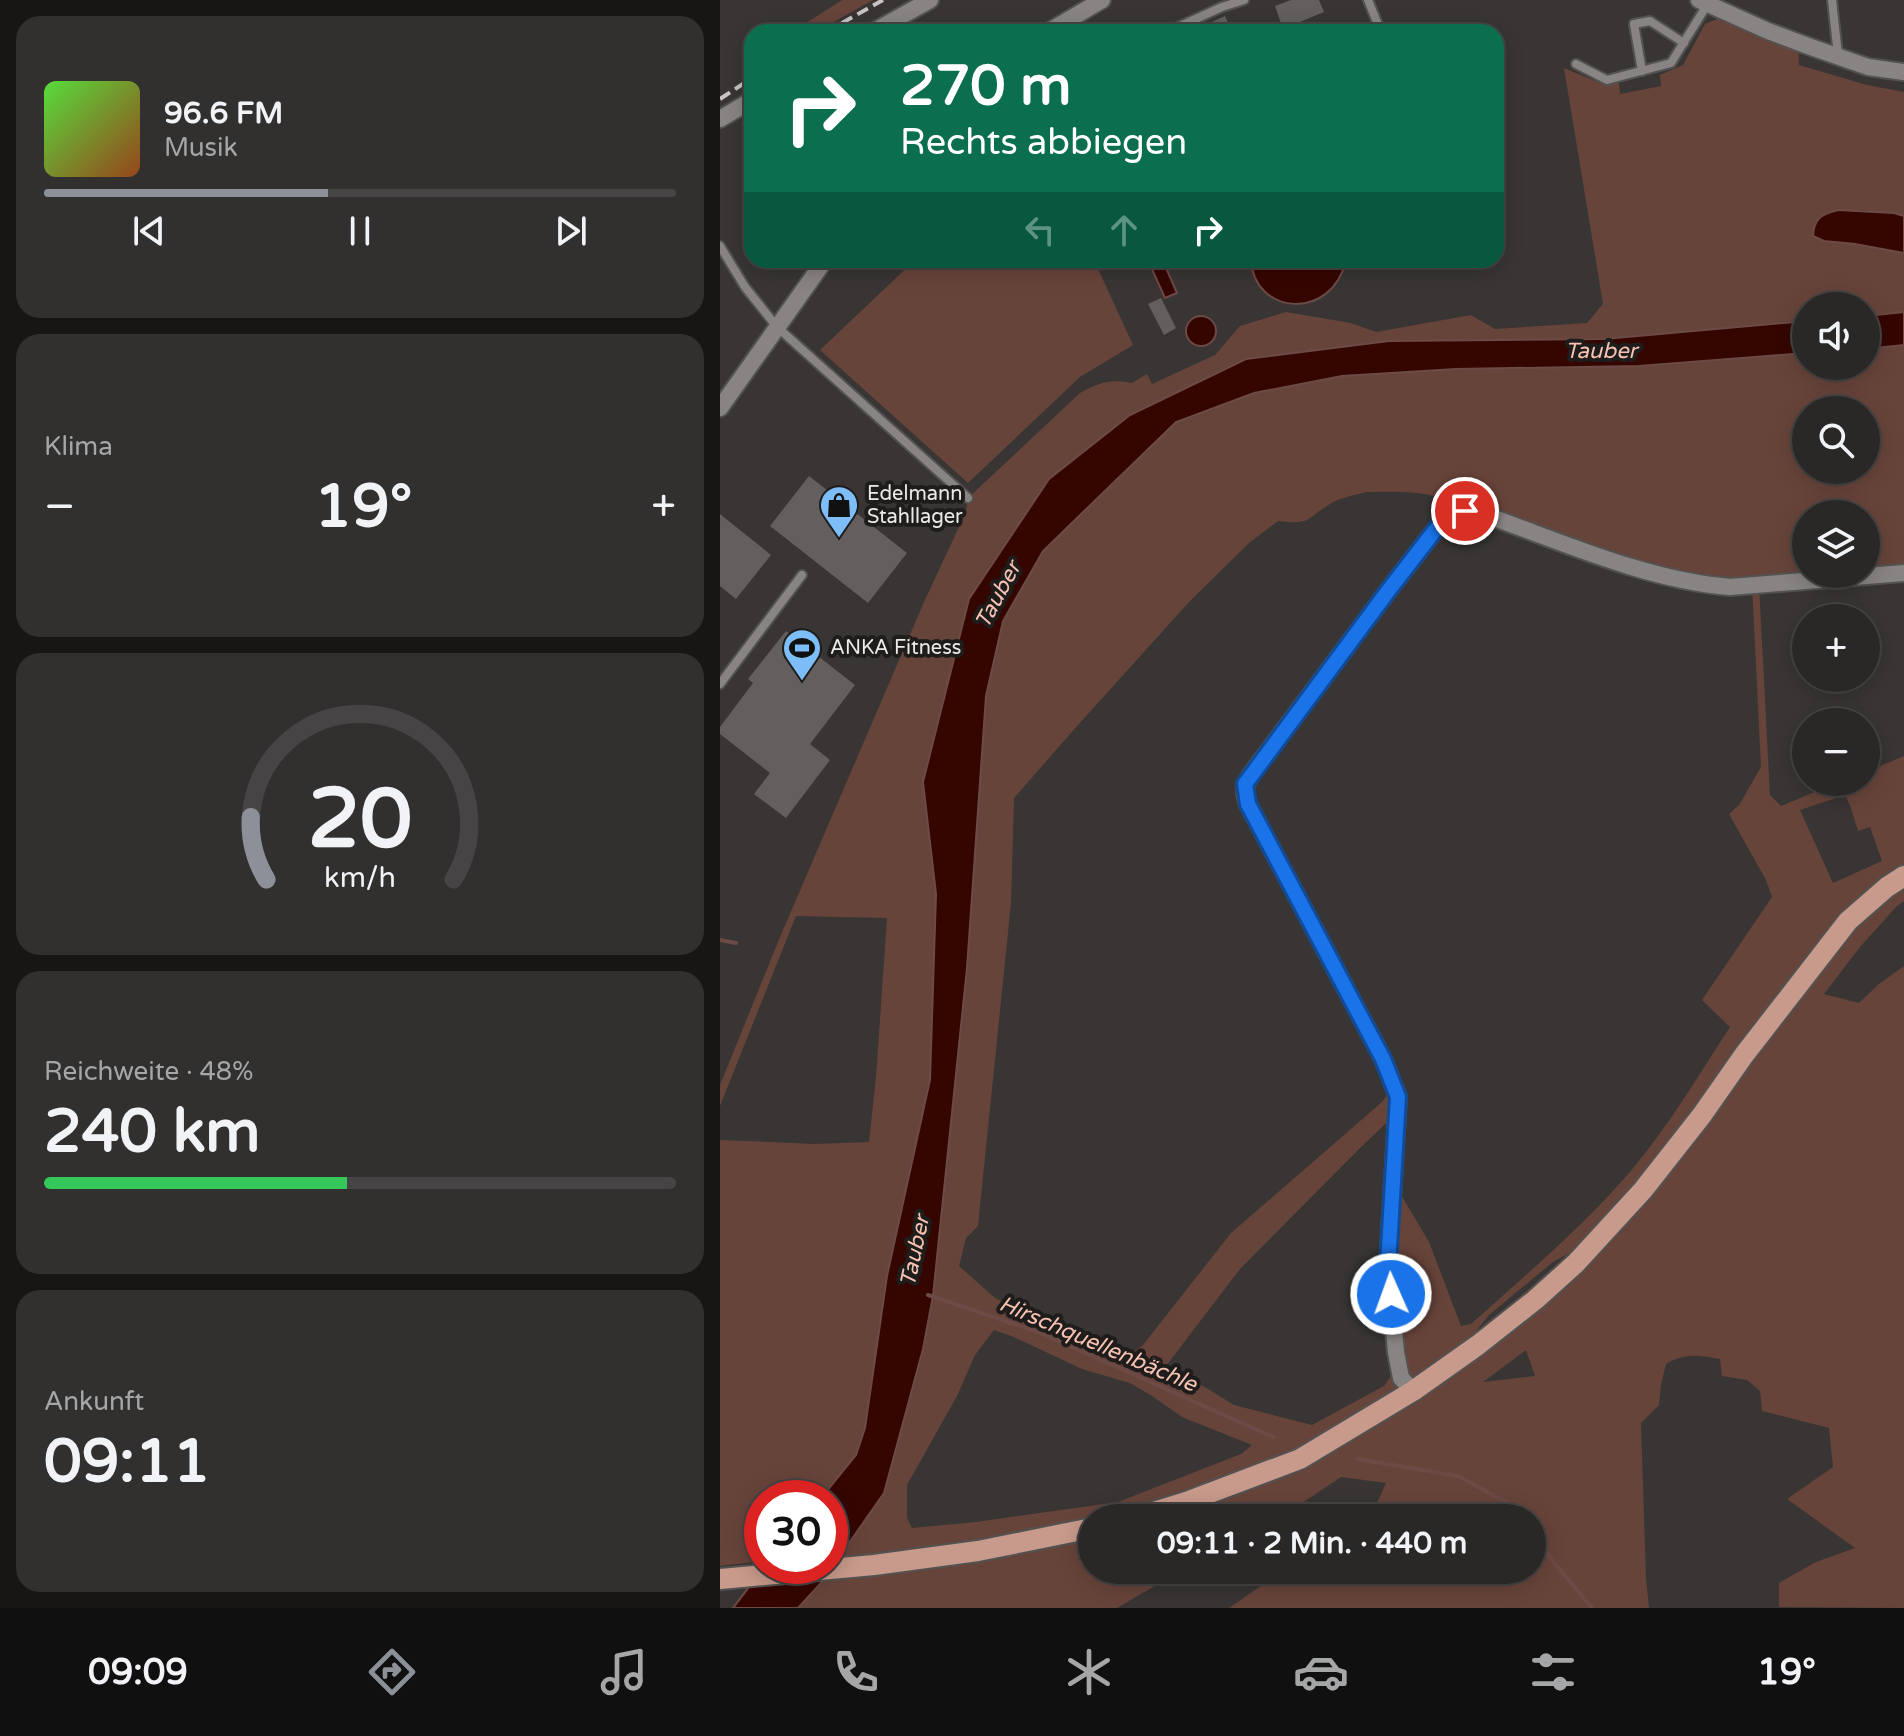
<!DOCTYPE html>
<html lang="de">
<meta charset="utf-8">
<style>
body{margin:0;font-family:"Varela Round",sans-serif;background:#32302f;color:#f1f3f6;height:100vh;display:flex;flex-direction:column;font-size:30px;white-space:nowrap}
*{box-sizing:border-box;margin:0}
p{font-size:26px;color:#a5a6a7}
.icon{flex:none;width:44px;height:44px;fill:none;stroke:currentColor;stroke-width:2;stroke-linecap:round;stroke-linejoin:round}
.map{position:relative;flex:1;overflow:hidden}
.side{display:flex;flex-direction:column;gap:16px;padding:16px;background:#171615;width:720px}
.side>*{flex:none}
.guide{position:absolute;left:24px;top:24px;width:760px;height:244px;border-radius:24px;box-shadow:0 4px 20px #0003,0 0 0 2px #464444;background:#0b6e4f;color:#fff;overflow:hidden}
.fabs{position:absolute;left:1072px;top:292px;display:grid;gap:16px}
.fabs a{display:grid;place-items:center;width:88px;height:88px;border-radius:50%;background:#2a2827;box-shadow:0 4px 20px #0003,0 0 0 2px #464444;font-size:40px}
.speed{position:absolute;left:24px;top:1480px;display:flex;gap:16px;font-size:40px;font-weight:700;text-align:center}
.speed>*{display:grid;place-content:center;width:104px;height:104px;border-radius:50%;background:#2a2827;box-shadow:0 4px 20px #0003,0 0 0 2px #464444;line-height:1}
.speed .limit{border:12px solid #d22;background:#fff;color:#111}
.pin{position:absolute;display:grid;place-items:center;width:68px;height:68px;color:#fff;margin:-34px;border:4px solid #fff;border-radius:50%;box-shadow:0 2px 8px #0007}
.me{position:absolute;width:88px;margin:-44px;rotate:358deg;stroke-linejoin:round;filter:drop-shadow(0 0 6px #0008)}
.turn{display:flex;align-items:center;gap:28px;height:168px;padding:0 24px;font-size:36px}
.turn .icon{width:104px;height:104px;stroke-width:2.5}
.turn b{display:block;font-size:56px;line-height:68px}
.lanes{display:flex;align-items:center;height:76px;padding:0 24px;background:#0003;justify-content:center;gap:40px;direction:ltr}
.lanes .off{opacity:.35}
.big{font-size:60px;font-weight:700;line-height:1.1}
.side .widget{flex:1;display:flex;flex-direction:column;justify-content:center;gap:12px;min-width:0;padding:0 28px;border-radius:24px;background:#32302f}
.side .dial{align-items:center;gap:0}
.dial svg{height:208px;overflow:visible;fill:none;stroke:#464444;stroke-width:7;stroke-linecap:round;text-anchor:middle}
.dial text{fill:#f1f3f6;stroke:none}
.song{display:flex;align-items:center;gap:24px}
.cover{width:96px;height:96px;border-radius:12px;background:linear-gradient(135deg,hsl(110 70% 55%),hsl(20 70% 35%))}
.played{height:8px;border-radius:4px;background:linear-gradient(90deg,#8c9099 45%,#464444 45%)}
.keys{display:flex;justify-content:space-around;direction:ltr}
.heat{display:flex;justify-content:space-between;align-items:center;font-size:44px;direction:ltr}
.charge{height:12px;border-radius:6px;background:linear-gradient(90deg,#34c759 48%,#464444 0)}
.trip{position:absolute;left:358px;top:1504px;width:468px;height:80px;border-radius:40px;background:#2a2827;box-shadow:0 4px 20px #0003,0 0 0 2px #464444;font-weight:700;line-height:80px;text-align:center}
.menu{display:flex;height:128px;justify-content:space-around;align-items:center;background:#111010;color:#a5a6a7}
.menu .icon{width:56px;height:56px}
.menu .current{color:#8c9099}
.menu b{font-size:36px;color:#f1f3f6}
main{display:flex;flex:1;min-height:0}
.map>svg:first-child{display:block}
.green{fill:#67443a;fill-rule:evenodd}
.water{fill:#350600;stroke:#6c4a46;stroke-width:2}
.lines{fill:none;stroke-linecap:round;stroke-linejoin:round}
.stream{stroke:#6c4a46;stroke-width:4}
.building{fill:#625f5e}
.lane-casing{stroke:#545251;stroke-width:12}
.street-casing{stroke:#545251;stroke-width:20}
.primary-casing{stroke:#545251;stroke-width:24}
.lane{stroke:#888483;stroke-width:8}
.street{stroke:#888483;stroke-width:16}
.primary{stroke:#c89a8b;stroke-width:20}
.rail{stroke:#c7c4c3;stroke-width:4;stroke-dasharray:12 6;stroke-linecap:butt}
.route-casing{stroke:#114b97;stroke-width:20}
.route{stroke:#1a73e8;stroke-width:14}
.labels{text-anchor:middle;dominant-baseline:central;stroke-width:8;stroke-linejoin:round;paint-order:stroke}
.poi-label{font-size:20px;fill:#eceae9;stroke:#1e1d1c;text-anchor:start}
.water-label{font-size:22px;font-style:italic;fill:#f7c2b2;stroke:#1e1d1c}
</style>
<main>
<section class="side">
<div class="widget">
<div class="song"><i class="cover"></i><div><b>96.6 FM</b><p>Musik</p></div></div>
<div class="played"></div>
<div class="keys"><svg class="icon" aria-label="previous" viewBox="0 0 24 24"><path d="M18 5L8 12l10 7zM5 5v14"/></svg><svg class="icon" aria-label="pause" viewBox="0 0 24 24"><path d="M8 5v14M16 5v14"/></svg><svg class="icon" aria-label="next" viewBox="0 0 24 24"><path d="M6 5l10 7-10 7zM19 5v14"/></svg></div>
</div>
<div class="widget"><p>Klima</p>
<div class="heat"><a>−</a><b class="big">19°</b><a>+</a></div>
</div>
<div class="widget dial"><svg viewBox="0 0 100 80">
<path d="M14 69A42 42 0 1 1 86 69"/>
<path d="M14 69A42 42 0 0 1 8 45" stroke="#8c9099"/>
<text x="50" y="56" font-size="32" font-weight="700">20</text>
<text x="50" y="72" font-size="11">km/h</text>
</svg></div>
<div class="widget"><p>Reichweite · 48%</p><b class="big">240 km</b><div class="charge"></div></div>
<div class="widget"><p>Ankunft</p><b class="big">09:11</b></div>
</section>
<div class="map">
<svg width="1184" height="1608" viewBox="0 0 1184 1608">
<rect width="100%" height="100%" fill="#383534"/>
<path class="green" d="M 122,0 L 153,0 L 96,32 L 72,32 Z
M 1010,14 L 1078,42 L 1079,65 L 1147,85 L 1184,92 L 1184,216 C 1169,212 1122,207 1108,212 C 1102,215 1098,220 1094,225 L 1104,241 L 1135,244 L 1184,253 L 1184,312 L 1146,316 L 1146,306 L 1086,306 L 1086,321 L 884,339 L 669,341 L 526,359 L 329,479 L 249,599 L 203,782 L 216,894 L 210,1080 L 167,1276 L 145,1428 L 136,1455 L 101,1498 L 42,1498 L 42,1561 L 0,1566 L 0,1140 L 95,1144 L 149,1142 L 156,1077 L 167,918 L 76,916 L 0,1106 L 0,1085 L 60,937 L 204,602 L 246,512 L 248,498 L 360,393 C 381,382 389,379 412,383 L 427,374 L 432,384 L 495,355 L 520,326 L 566,312 L 631,323 L 656,332 L 751,315 L 775,329 L 867,323 L 883,304 L 844,68 L 885,85 L 899,83 L 900,94 L 941,86 L 940,75 L 963,65 L 985,24 Z
M 195,260 L 374,260 L 413,345 L 360,377 L 248,483 L 100,350 Z
M 1184,345 L 1184,573 L 1039,585 L 1050,795 L 1061,806 L 1119,782 L 1146,782 L 1146,772 L 1184,756 L 1184,901 L 1177,906 L 1140,947 L 1104,994 L 1139,1003 L 1159,984 L 1184,966 L 1184,1608 L 1059,1607 L 1059,1583 L 1096,1562 L 1135,1548 L 1067,1499 L 1113,1467 L 1109,1428 L 1042,1411 L 1040,1391 L 1027,1380 L 1002,1376 L 1000,1359 C 978,1355 966,1353 946,1364 L 941,1385 L 939,1405 L 921,1423 L 926,1579 L 929,1608 L 509,1608 L 564,1570 L 812,1570 L 812,1518 L 642,1518 L 657,1503 L 666,1483 L 621,1477 L 582,1503 L 554,1518 L 372,1518 L 372,1570 L 462,1570 L 397,1608 L 78,1608 L 101,1583 L 164,1493 L 247,968 L 266,696 L 283,621 L 323,551 L 456,422 L 534,393 L 622,376 L 736,369 L 919,366 L 1086,353 L 1086,366 L 1146,366 L 1146,349 ZM 1086,410 L 1146,410 L 1146,470 L 1086,470 ZM 647,492 C 668,492 703,490 721,499 C 727,503 730,509 734,515 L 783,521 L 984,585 L 1032,586 L 1041,767 L 1019,805 L 1009,814 L 1046,880 L 1052,897 L 982,1000 L 1010,1027 C 978,1076 948,1127 910,1172 C 861,1228 806,1275 751,1324 L 741,1326 L 709,1242 L 674,1183 L 676,1351 L 671,1376 L 664,1386 L 592,1425 L 514,1405 L 467,1376 L 446,1366 L 520,1269 L 642,1146 L 678,1112 L 674,1085 L 662,1102 L 511,1233 L 423,1345 L 409,1355 L 275,1298 L 239,1266 L 246,1238 L 258,1226 L 291,903 L 294,798 L 358,725 L 470,601 L 529,543 L 558,521 C 592,525 585,519 610,504 C 622,497 634,495 647,492 ZM 1086,514 L 1146,514 L 1146,574 L 1086,574 ZM 1125,795 L 1131,808 L 1138,831 L 1150,827 L 1162,861 L 1113,883 L 1080,810 ZM 857,1249 L 745,1353 L 757,1330 L 769,1315 L 833,1262 ZM 274,1330 L 294,1337 L 362,1369 L 410,1383 L 432,1396 L 462,1417 L 532,1445 L 521,1454 L 398,1502 L 256,1522 L 192,1528 L 187,1518 L 187,1485 L 237,1396 L 255,1355 ZM 806,1350 L 815,1376 L 763,1382 Z"/>
<path class="water" d="M 1118,210 L 1174,213 L 1184,216 L 1184,253 L 1135,244 L 1104,241 L 1093,236 C 1094,219 1101,214 1118,210 Z
M 531,260 L 626,260 C 612,322 534,315 531,260 Z
M 443,261 L 457,293 L 445,298 L 431,267 Z
M 1184,312 L 1184,345 L 1146,349 L 1146,316 Z
M466 331a15 15 0 1 1 30 0a15 15 0 1 1-30 0Z
M 1086,321 L 1086,353 L 919,366 L 736,369 L 622,376 L 534,393 L 456,422 L 323,551 L 283,621 L 266,696 L 247,968 L 213,1296 L 203,1349 L 164,1493 L 101,1583 L 78,1608 L 13,1608 L 45,1566 L 110,1566 L 110,1498 L 101,1498 L 136,1455 L 145,1428 L 167,1276 L 210,1080 L 216,894 L 203,782 L 249,599 L 329,479 L 410,415 L 526,359 L 669,341 L 884,339 Z"/>
<g class="lines">
<path class="stream" d="M 0,940 L 16,943
M 208,1295 L 321,1333 L 553,1437
M 638,1459 L 738,1476 L 795,1507 L 802,1518
M 812,1532 L 832,1560 L 872,1608"/>
</g>
<path class="building" d="M 571,0 L 599,0 L 604,12 L 563,29 L 555,6 Z
M 505,16 L 512,32 L 470,32 Z
M 441,298 L 456,328 L 444,335 L 428,304 Z
M 89,476 L 187,553 L 148,603 L 50,526 Z
M 0,514 L 51,555 L 16,599 L 0,586 Z
M 66,631 L 135,685 L 90,744 L 110,760 L 66,818 L 34,794 L 50,773 L 0,734 L 0,727 L 33,683 L 28,679 Z"/>
<g class="lines">
<defs>
<path id="lane" d="M 648,0 L 661,32
M 1112,0 L 1118,55
M 447,32 L 502,7 L 524,0
M 856,64 L 887,80 L 951,63 L 987,5
M 922,71 L 914,24 L 930,21 L 964,43
M 0,246 L 25,287 L 57,327 L 248,498
M 0,684 L 82,575"/>
<path id="street" d="M 979,0 L 1048,31 L 1088,46 L 1148,67 L 1184,72
M 153,32 L 210,0
M 328,32 L 382,0
M 0,119 L 32,100
M 0,408 L 105,260
M 693,1391 L 681,1378 L 676,1352 L 668,1265 L 678,1097 L 663,1059 L 528,804 C 524,793 524,786 530,776 L 668,591 L 716,529 L 734,515 L 745,511 L 757,512 C 838,540 924,580 1010,587 L 1184,573"/>
<path id="primary" d="M 414,1518 L 466,1502 L 580,1459 L 693,1391 L 758,1345 L 815,1300 L 856,1263 L 923,1190 L 982,1115 L 1024,1055 L 1128,921 L 1167,887 L 1184,876
M 0,1579 L 154,1565 L 258,1551 L 372,1528"/>
</defs>
<use href="#lane" class="lane-casing"/>
<use href="#street" class="street-casing"/>
<use href="#primary" class="primary-casing"/>
<use href="#lane" class="lane"/>
<use href="#street" class="street"/>
<use href="#primary" class="primary"/>
<path class="rail" d="M 106,32 L 163,0
M 0,99 L 32,78"/>
</g>
<g class="lines">
<defs>
<path id="route" d="M 671,1294 L 668,1265 L 678,1097 L 663,1059 L 528,804 L 525,784 L 668,591 L 716,529 L 734,515 L 745,511"/>
</defs>
<use href="#route" class="route-casing"/>
<use href="#route" class="route"/>
</g>
<defs>
<symbol id="shop-pin" viewBox="-11 -11 22 30"><path d="M0 17L-7.5 6A9.5 9.5 0 1 1 7.5 6Z" fill="#7dbef9" stroke="#1e1d1c"/><path d="M-5-2.5h2.3a2.7 3.5 0 0 1 5.4 0H5L5.5 6h-11ZM-1.5-2.5h3a1.5 2.3 0 0 0-3 0Z" fill="#111"/></symbol>
<symbol id="stadium-pin" viewBox="-11 -11 22 30"><path d="M0 17L-7.5 6A9.5 9.5 0 1 1 7.5 6Z" fill="#7dbef9" stroke="#1e1d1c"/><path d="M0-5a6.5 5 0 1 0 0 10a6.5 5 0 1 0 0-10ZM-3.5-1.8h7v3.6h-7Z" fill="#111"/></symbol>
</defs>
<g fill-rule="evenodd">
<use href="#shop-pin" x="97" y="483" width="44" height="60"/>
<use href="#stadium-pin" x="60" y="626" width="44" height="60"/>
</g>
<g class="labels">
<g class="poi-label">
<text x="147" y="494">Edelmann<tspan x="147" dy="23">Stahllager</tspan></text>
<text x="110" y="648">ANKA Fitness</text>
</g>
<g class="water-label">
<text x="881" y="351">Tauber</text>
<text transform="translate(278 595) rotate(-62)">Tauber</text>
<text transform="translate(195 1251) rotate(-78)">Tauber</text>
<text transform="translate(378 1344) rotate(23)">Hirschquellenbächle</text>
</g>
</g>
</svg>
<div class="fabs">
<a><svg class="icon" aria-label="sound" viewBox="0 0 24 24"><path d="M4 9h4l5-4v14l-5-4H4zM17 9q2 3 0 6"/></svg></a>
<a><svg class="icon" aria-label="search" viewBox="0 0 24 24"><circle cx="10" cy="10" r="6"/><path d="M15 15l6 6"/></svg></a>
<a><svg class="icon" aria-label="layers" viewBox="0 0 24 24"><path d="M12 4l9 5-9 5-9-5zM3 14l9 5 9-5"/></svg></a>
<a>+</a>
<a>−</a>
</div>
<div class="speed"><div class="limit">30</div></div>
<div class="pin" style="left:745px;top:511px;background:#d93025"><svg class="icon" aria-label="arrive" viewBox="0 0 24 24"><path d="M6 21V4h12l-3 4 3 4H6"/></svg></div>
<svg class="me" style="left:671px;top:1294px" viewBox="-20 -20 40 40"><circle r="17" fill="#1a73e8" stroke="#fff" stroke-width="3"/><path d="M0-11L8 9 0 5-8 9z" fill="#fff"/></svg>
<div class="trip">09:11 · 2 Min. · 440 m</div>
<div class="guide">
<div class="turn"><svg class="icon" aria-label="right" viewBox="0 0 24 24"><path d="M7 20v-9h11M14 6l5 5-5 5"/></svg><div><b>270 m</b>Rechts abbiegen</div></div>
<div class="lanes"><svg class="icon off" aria-label="left" viewBox="0 0 24 24"><path d="M17 20v-9H6M10 6l-5 5 5 5"/></svg><svg class="icon off" aria-label="ahead" viewBox="0 0 24 24"><path d="M12 20V5M6 11l6-6 6 6"/></svg><svg class="icon" aria-label="right" viewBox="0 0 24 24"><path d="M7 20v-9h11M14 6l5 5-5 5"/></svg></div>
</div>
</div>
</main>
<nav class="menu">
<b>09:09</b>
<svg class="icon current" aria-label="directions" viewBox="0 0 24 24"><path d="M12 3l9 9-9 9-9-9zM9 14v-3h6M13 9l2 2-2 2"/></svg>
<svg class="icon" aria-label="music" viewBox="0 0 24 24"><path d="M9 18V5l10-2v13"/><circle cx="6" cy="18" r="3"/><circle cx="16" cy="16" r="3"/></svg>
<svg class="icon" aria-label="phone" viewBox="0 0 24 24"><path d="M5 4h4l2 5-3 2q2 4 5 5l2-3 5 2v4C11 20 4 13 5 4z"/></svg>
<svg class="icon" aria-label="climate" viewBox="0 0 24 24"><path d="M12 3v18M4 7l16 10M4 17L20 7"/></svg>
<svg class="icon" aria-label="car" viewBox="0 0 24 24"><path d="M5 17H2v-5l4-1 3-4h7l3 4 3 1v5h-3M9 17h6M6 11h13"/><circle cx="7" cy="17" r="2"/><circle cx="17" cy="17" r="2"/></svg>
<svg class="icon" aria-label="filters" viewBox="0 0 24 24"><path d="M4 7h16M4 17h16"/><circle cx="9" cy="7" r="2"/><circle cx="15" cy="17" r="2"/></svg>
<b>19°</b>
</nav>
